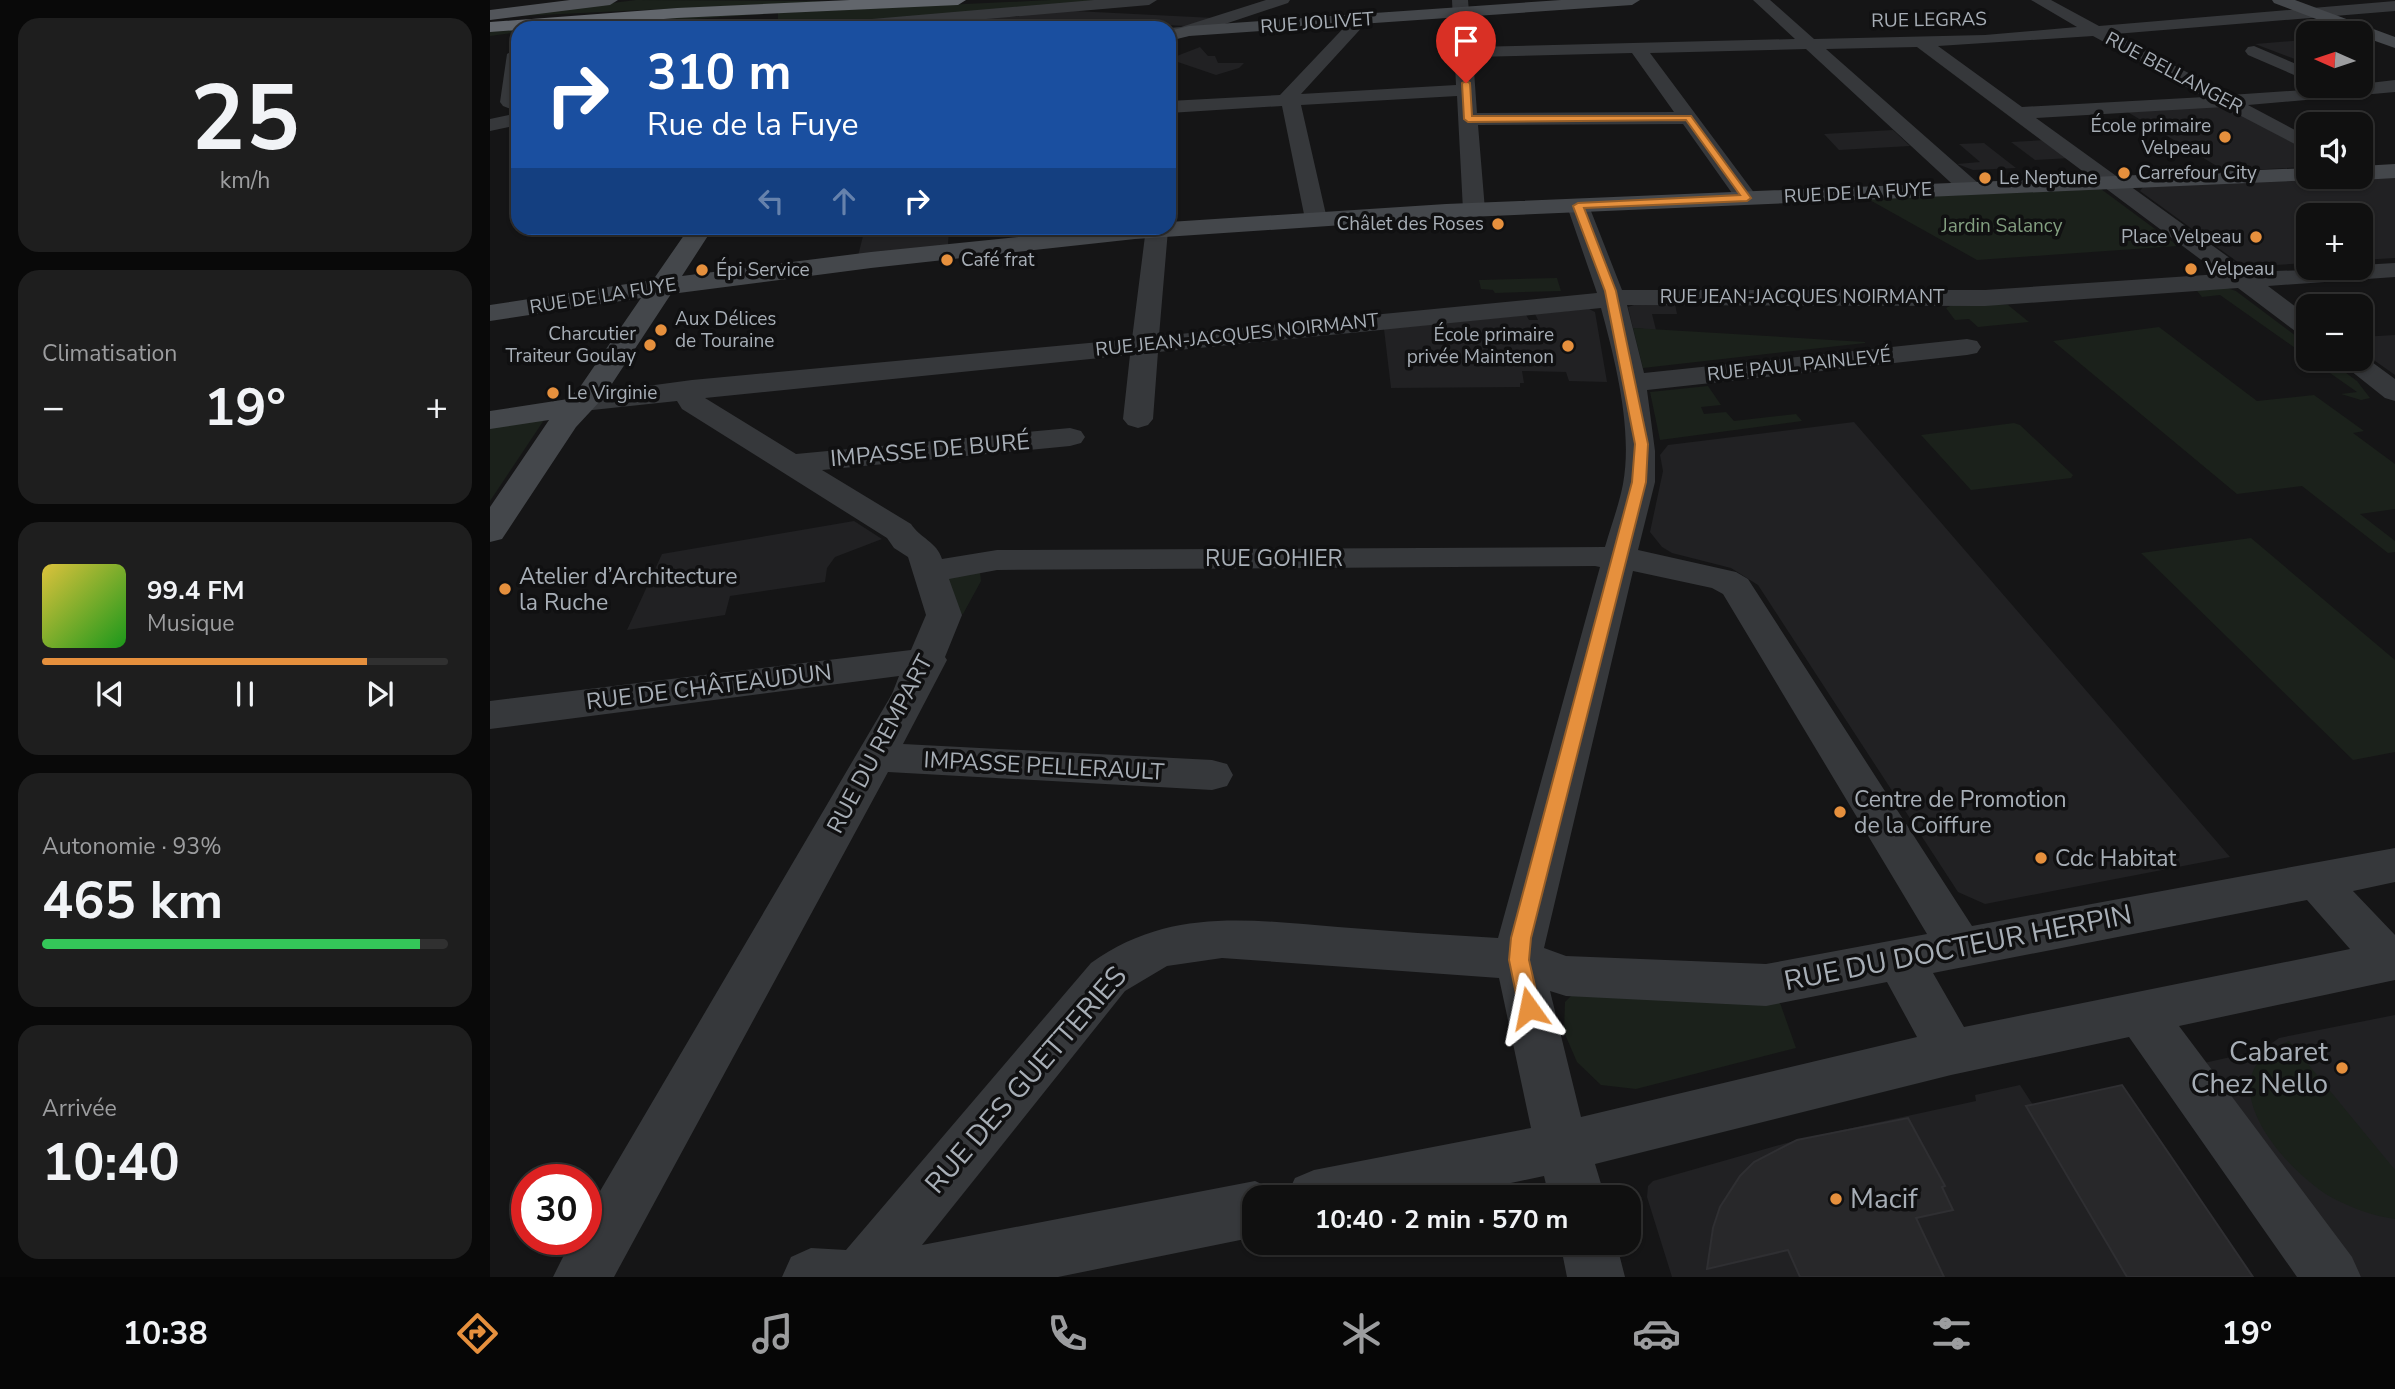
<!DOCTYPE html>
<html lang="fr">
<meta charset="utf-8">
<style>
body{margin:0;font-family:"Nunito Sans",sans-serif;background:#1e1e1e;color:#f1f3f6;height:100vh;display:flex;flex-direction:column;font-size:26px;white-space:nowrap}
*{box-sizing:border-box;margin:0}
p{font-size:23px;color:#9c9d9f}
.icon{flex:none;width:38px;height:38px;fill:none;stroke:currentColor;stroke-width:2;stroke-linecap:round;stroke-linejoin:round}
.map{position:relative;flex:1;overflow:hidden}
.side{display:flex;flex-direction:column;gap:18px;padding:18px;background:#090909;width:490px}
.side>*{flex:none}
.top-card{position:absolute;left:21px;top:21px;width:665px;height:214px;border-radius:21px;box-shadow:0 2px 5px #0004,0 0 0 2px #303030;background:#1a4fa0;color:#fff;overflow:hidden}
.needle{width:46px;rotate:273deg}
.controls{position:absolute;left:1806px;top:21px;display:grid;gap:14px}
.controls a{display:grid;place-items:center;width:77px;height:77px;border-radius:14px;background:#101010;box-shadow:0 2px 5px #0004,0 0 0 2px #303030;font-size:35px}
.speed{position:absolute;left:21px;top:1164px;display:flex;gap:14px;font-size:35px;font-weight:700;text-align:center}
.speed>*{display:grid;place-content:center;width:91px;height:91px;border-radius:50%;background:#101010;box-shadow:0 2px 5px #0004,0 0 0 2px #303030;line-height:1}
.speed .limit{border:10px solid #d22;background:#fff;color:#111}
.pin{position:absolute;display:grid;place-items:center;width:60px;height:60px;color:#fff;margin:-72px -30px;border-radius:50% 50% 50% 0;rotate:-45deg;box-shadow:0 0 7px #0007}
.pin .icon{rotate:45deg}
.me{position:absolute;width:77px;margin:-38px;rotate:348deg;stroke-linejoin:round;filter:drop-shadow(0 0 5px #0008)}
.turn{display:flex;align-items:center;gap:24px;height:147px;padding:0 21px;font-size:32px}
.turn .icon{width:91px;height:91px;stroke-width:2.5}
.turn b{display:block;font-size:49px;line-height:60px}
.lanes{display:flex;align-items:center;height:66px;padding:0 21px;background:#0003;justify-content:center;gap:35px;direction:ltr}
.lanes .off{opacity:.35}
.big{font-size:52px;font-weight:700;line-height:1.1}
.side .card{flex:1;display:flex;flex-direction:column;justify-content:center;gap:10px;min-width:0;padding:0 24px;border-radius:21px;background:#1e1e1e}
.side .dial{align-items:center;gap:0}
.dial b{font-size:91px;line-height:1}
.song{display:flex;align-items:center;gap:21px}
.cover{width:84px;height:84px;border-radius:10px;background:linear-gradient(135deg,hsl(50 70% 55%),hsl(120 70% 35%))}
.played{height:7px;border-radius:4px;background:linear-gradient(90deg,#e6903d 80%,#303030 80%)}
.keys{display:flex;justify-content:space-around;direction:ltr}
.heat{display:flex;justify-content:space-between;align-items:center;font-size:38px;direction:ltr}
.charge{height:10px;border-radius:5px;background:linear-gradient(90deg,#34c759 93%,#303030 0)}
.trip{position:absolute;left:752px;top:1185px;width:399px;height:70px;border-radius:21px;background:#101010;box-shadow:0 2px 5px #0004,0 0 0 2px #303030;font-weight:700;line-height:70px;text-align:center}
.dock{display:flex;height:112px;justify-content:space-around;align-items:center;background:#060606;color:#9c9d9f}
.dock .icon{width:49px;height:49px}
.dock .selected{color:#e6903d}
.dock b{font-size:32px;color:#f1f3f6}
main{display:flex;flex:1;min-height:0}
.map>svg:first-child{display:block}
.built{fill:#212123}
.green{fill:#1b211b}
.building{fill:#28282a;stroke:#2f2f32;stroke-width:2}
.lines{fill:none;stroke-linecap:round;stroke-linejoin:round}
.street{fill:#36383b;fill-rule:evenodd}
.secondary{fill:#44474b;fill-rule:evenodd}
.primary{fill:#52555a;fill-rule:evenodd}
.highway{fill:#62666c;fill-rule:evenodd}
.route{fill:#e6903d;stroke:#965e28;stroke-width:2}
.poi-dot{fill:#e6903d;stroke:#101011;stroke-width:2.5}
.labels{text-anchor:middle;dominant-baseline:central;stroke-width:7;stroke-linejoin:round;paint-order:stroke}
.far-street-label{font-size:19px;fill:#a7aeb6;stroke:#101011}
.far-poi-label{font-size:19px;fill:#a7aeb6;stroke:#101011;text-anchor:start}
.far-park-label{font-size:19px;fill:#839f80;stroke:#101011}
.street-label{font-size:23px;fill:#a7aeb6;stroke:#101011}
.poi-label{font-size:23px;fill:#a7aeb6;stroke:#101011;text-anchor:start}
.near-street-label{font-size:28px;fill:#a7aeb6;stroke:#101011}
.near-poi-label{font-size:28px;fill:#a7aeb6;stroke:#101011;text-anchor:end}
</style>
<main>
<section class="side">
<div class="card dial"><b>25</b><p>km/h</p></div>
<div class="card"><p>Climatisation</p>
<div class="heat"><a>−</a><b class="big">19°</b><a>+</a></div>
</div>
<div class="card">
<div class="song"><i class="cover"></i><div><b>99.4 FM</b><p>Musique</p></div></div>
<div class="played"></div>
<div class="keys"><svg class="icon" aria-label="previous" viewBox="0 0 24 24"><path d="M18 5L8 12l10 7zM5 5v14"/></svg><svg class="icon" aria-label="pause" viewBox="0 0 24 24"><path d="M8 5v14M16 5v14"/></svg><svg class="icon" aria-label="next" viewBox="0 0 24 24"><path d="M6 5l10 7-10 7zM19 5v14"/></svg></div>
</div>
<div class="card"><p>Autonomie · 93%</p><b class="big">465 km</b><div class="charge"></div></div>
<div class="card"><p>Arrivée</p><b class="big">10:40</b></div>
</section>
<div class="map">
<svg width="1905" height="1277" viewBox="0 0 1905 1277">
<rect width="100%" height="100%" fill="#151516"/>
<path class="built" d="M 585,11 L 724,18 L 696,26 L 613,22 L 607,27 L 464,19 L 491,15 L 528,17 L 537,12 Z
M 1814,40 L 1818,42 L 1818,64 L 1765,44 Z
M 710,47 L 718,56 L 725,56 L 728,63 L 754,63 L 749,68 L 726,75 L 679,59 Z
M 1730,106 L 1737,107 L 1818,151 L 1818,167 L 1735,171 L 1636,111 Z
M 1403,130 L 1420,146 L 1349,150 L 1334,134 Z
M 1556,140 L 1581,158 L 1545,160 L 1521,142 Z
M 1494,143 L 1499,147 L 1526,168 L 1483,170 L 1467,164 L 1490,162 L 1469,144 Z
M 1905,175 L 1905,258 L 1871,260 L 1871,215 L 1818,215 L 1818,263 L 1769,266 L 1749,263 L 1650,191 L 1653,187 Z
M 375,228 L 459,228 L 458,245 L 368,256 Z
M 1147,304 L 1185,304 L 1187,314 L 1162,314 L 1166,330 L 1143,328 L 1138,307 Z
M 1099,309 L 1105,312 L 1117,382 L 1079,381 L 1076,372 L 1032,371 L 1034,383 L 1030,383 L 1030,387 L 901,388 L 894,329 L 1036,315 L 1039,320 L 1048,320 L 1045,314 Z
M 1905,335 L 1905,375 L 1871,351 L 1871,337 Z
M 1364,422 L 1587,680 L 1740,857 L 1495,904 L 1468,892 L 1268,585 L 1241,568 L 1182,553 L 1172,547 L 1160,532 L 1173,471 L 1170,455 L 1178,445 Z
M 364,521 L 392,539 L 345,557 L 337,568 L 335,582 L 240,596 L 235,615 L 137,630 L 172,554 Z
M 1905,1015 L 1905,1277 L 1871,1277 L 1714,1063 L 1772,1050 L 1789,1038 Z
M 1530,1085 L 1543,1105 L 1632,1085 L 1763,1277 L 1182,1277 L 1157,1197 L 1158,1186 L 1163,1181 L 1307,1140 L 1486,1101 L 1485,1095 Z"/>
<path class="green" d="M 146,0 L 343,1 L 10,17 Z
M 561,0 L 646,0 L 323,28 L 240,28 L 288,24 L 288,13 L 79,28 L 28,28 L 28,32 L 0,36 L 0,30 L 80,23 Z
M 1611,189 L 1688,246 L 1487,260 L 1378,199 Z
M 1067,278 L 1071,291 L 1005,293 L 1003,290 L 991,289 L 989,280 Z
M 1734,287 L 1746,291 L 1818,345 L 1818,357 L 1730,295 L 1712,297 L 1707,291 L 1710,288 Z
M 1464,304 L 1518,305 L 1539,322 L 1488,327 L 1479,319 L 1465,320 L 1456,308 Z
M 1669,327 L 1767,401 L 1824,395 L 1874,431 L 1863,433 L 1905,464 L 1905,509 L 1870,514 L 1905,541 L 1905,552 L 1898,553 L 1812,486 L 1747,494 L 1563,341 Z
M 1143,328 L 1375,342 L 1375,343 L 1153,368 Z
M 1820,359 L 1837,359 L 1867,381 L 1880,398 L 1871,400 L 1851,394 L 1867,392 Z
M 1218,386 L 1231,405 L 1211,407 L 1214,414 L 1236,412 L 1244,421 L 1306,414 L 1312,421 L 1170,440 L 1160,392 Z
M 54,420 L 0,501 L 0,428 Z
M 1524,423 L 1530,425 L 1583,475 L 1581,478 L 1481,490 L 1431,435 Z
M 1761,538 L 1905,660 L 1905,752 L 1863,760 L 1651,553 Z
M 490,572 L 491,581 L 473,614 L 462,612 L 455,581 L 459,575 Z
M 1090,987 L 1289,1000 L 1306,1048 L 1146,1089 L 1111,1085 L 1087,1062 L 1074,1032 L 1075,1002 Z
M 1799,1041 L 1905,1170 L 1905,1219 C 1882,1216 1859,1207 1839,1196 C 1791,1166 1712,1074 1799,1041 Z"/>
<path class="building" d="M 1632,1085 L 1684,1161 L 1763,1277 L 1637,1277 L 1536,1106 Z
M 1418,1118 L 1455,1186 L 1452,1187 L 1463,1210 L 1426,1218 L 1454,1277 L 1310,1277 L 1298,1250 L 1217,1269 L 1223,1228 L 1230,1207 L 1250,1176 L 1264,1162 L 1307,1140 Z"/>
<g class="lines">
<path class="street" d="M 604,0 L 667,0 L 659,5 L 392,28 L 327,28 L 335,23 Z
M 776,0 L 800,0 L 798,3 L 699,36 L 679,38 L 679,28 L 691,27 Z
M 962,0 L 978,0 L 982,47 L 1305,39 L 1263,0 L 1280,0 L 1324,39 L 1495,35 L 1587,27 L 1541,0 L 1561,0 L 1609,26 L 1905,1 L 1905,11 L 1625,34 L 1740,95 L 1871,86 L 1871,84 L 1905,80 L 1905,92 L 1758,105 L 1818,137 L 1818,151 L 1734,107 L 1546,118 L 1759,272 L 1871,268 L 1871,265 L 1905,263 L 1905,277 L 1778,286 L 1818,316 L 1818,336 L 1809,334 L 1748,288 L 1495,306 L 1137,305 L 1154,373 L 1477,339 L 1487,341 L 1491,347 L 1487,353 L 1477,355 L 1157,390 L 1165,451 L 1165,482 L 1148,550 L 1246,572 L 1258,579 L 1482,926 L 1905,848 L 1905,882 L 1863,891 L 1905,935 L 1905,980 L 1689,1026 L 1862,1257 L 1871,1277 L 1807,1277 L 1639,1037 L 1461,1075 L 1105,1164 L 1115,1197 L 1059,1197 L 1054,1176 L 955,1197 L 796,1197 L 805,1178 L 824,1170 L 1041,1128 L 1009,978 L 732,958 L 677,966 L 635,991 L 432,1245 L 765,1181 L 785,1190 L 788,1197 L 765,1197 L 765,1237 L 568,1277 L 292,1277 L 301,1257 L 321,1248 L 356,1250 L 601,963 C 679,907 759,920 848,927 C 901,931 954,935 1008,938 L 1110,567 L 1105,566 L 507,570 L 459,579 L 472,615 L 455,657 L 457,660 L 413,744 L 722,760 L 737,764 L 743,775 L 737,786 L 722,790 L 398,772 L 124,1277 L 63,1277 L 82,1239 L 96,1239 L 96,1215 L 402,694 L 409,676 L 0,729 L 0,701 L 421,650 L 436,615 L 418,557 L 404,548 L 397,538 L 192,409 L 187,401 L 93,411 L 83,408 L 79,402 L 83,396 L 202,380 L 642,339 L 656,228 L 676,228 L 678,230 L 669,336 L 1107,293 L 1077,206 L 1080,201 L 1096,201 L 1099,206 L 1132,290 L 1495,290 L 1730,274 L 1427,47 L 1336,49 L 1488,183 L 1491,188 L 1488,193 L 1472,193 L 1316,49 L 1160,53 L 1268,198 L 1265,203 L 1249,203 L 1193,124 L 988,125 L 995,210 L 992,215 L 976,215 L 973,210 L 967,96 L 811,105 L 837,219 L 834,224 L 818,224 L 815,219 L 792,106 L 679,113 L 679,101 L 790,95 L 864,17 L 870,15 L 878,20 L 876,23 L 811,94 L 966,85 ZM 1603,36 L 1715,97 L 1532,107 L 1448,46 ZM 1142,53 L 1184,112 L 987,113 L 983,57 ZM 1111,308 C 1125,360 1143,429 1133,484 C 1129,505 1121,526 1115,547 L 507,550 L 452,559 C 447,542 430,538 421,524 L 332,470 L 580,446 L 591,443 L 595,437 L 591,431 L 580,428 L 306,454 L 215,398 L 640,355 L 633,419 L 638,425 L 648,428 L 658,425 L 663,419 L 668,352 ZM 1143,571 L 1222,588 L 1233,594 L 1437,934 L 1276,964 L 1076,956 L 1054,948 ZM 1817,900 L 1860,949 L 1474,1027 L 1443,973 ZM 1397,982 L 1427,1037 L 1091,1117 L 1060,991 L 1076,996 L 1276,1006 Z
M 1764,46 L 1818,69 L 1818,81 L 1758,55 L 1755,51 L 1758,47 Z
M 26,49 L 28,49 L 28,112 L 13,106 L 10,102 L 17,54 Z
M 28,113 L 28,125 L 0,131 L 0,119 Z
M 1871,354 L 1905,379 L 1905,401 L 1895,398 L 1846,359 L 1871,359 Z
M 1070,1242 L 1126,1242 L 1135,1277 L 1077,1277 Z"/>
<path class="secondary" d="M 1071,0 L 1150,0 L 1142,5 L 699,36 L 679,41 L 679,31 L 699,26 Z
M 1782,0 L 1805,0 L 1905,37 L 1905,48 L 1871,36 L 1871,33 L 1863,33 L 1784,3 Z
M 1905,164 L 1905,178 L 1871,180 L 1862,177 L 1871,177 L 1871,166 Z
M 1818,168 L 1818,177 L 1828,177 L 1826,180 L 956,218 L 645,239 L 381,268 L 181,294 L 112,399 L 86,427 L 12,539 L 0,542 L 0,507 L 59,420 L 0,429 L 0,411 L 78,399 L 90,387 L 151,298 L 0,321 L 0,305 L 163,280 L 199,228 L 223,228 L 192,276 L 381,252 L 618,228 L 679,228 L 679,222 L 956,204 Z"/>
<path class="primary" d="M 80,0 L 128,0 L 120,5 L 0,20 L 0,10 Z"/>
<path class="highway" d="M 360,0 L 476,0 L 468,5 L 187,18 L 0,32 L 0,22 L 187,8 Z"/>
</g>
<path class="route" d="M 976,81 L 980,83 L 982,116 L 1201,116 L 1261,198 L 1257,201 L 1094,208 L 1126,291 L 1158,444 L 1156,482 L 1041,938 L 1039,960 L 1050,1008 L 1047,1015 L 1039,1017 L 1032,1015 L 1029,1008 L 1019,960 L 1021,938 L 1142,482 L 1145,444 L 1115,291 L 1083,206 L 1088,203 L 1250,195 L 1196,120 L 978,122 L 974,119 L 972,83 Z"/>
<g class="poi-dot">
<circle cx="1735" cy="137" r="7"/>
<circle cx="1634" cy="173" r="7"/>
<circle cx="1495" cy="178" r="7"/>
<circle cx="1008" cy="224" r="7"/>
<circle cx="1766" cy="237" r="7"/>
<circle cx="457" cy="260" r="7"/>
<circle cx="1701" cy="269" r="7"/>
<circle cx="212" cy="270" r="7"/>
<circle cx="171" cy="330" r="7"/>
<circle cx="160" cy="345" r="7"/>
<circle cx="1078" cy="346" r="7"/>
<circle cx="63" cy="393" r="7"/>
<circle cx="15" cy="589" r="7"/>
<circle cx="1350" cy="812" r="7"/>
<circle cx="1551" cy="858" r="7"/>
<circle cx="1852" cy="1068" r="7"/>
<circle cx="1346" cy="1199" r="7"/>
</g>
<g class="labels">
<g class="far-street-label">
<text transform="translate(1439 20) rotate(-1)">RUE LEGRAS</text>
<text transform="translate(827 23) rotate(-4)">RUE JOLIVET</text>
<text transform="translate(1684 73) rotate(28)">RUE BELLANGER</text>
<text transform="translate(1368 193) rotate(-3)">RUE DE LA FUYE</text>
<text transform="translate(113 296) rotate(-9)">RUE DE LA FUYE</text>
<text x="1312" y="297">RUE JEAN-JACQUES NOIRMANT</text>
<text transform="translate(747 335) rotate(-6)">RUE JEAN-JACQUES NOIRMANT</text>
<text transform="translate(1309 365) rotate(-6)">RUE PAUL PAINLEVÉ</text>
</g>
<g class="far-poi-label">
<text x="1721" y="126" text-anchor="end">École primaire<tspan x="1721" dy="22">Velpeau</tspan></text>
<text x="1648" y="173">Carrefour City</text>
<text x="1509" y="178">Le Neptune</text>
<text x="994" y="224" text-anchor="end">Châlet des Roses</text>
<text x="1752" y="237" text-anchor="end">Place Velpeau</text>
<text x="471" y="260">Café frat</text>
<text x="1715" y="269">Velpeau</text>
<text x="226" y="270">Épi Service</text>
<text x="185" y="319">Aux Délices<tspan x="185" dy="22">de Touraine</tspan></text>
<text x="146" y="334" text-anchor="end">Charcutier<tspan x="146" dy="22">Traiteur Goulay</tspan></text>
<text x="1064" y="335" text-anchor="end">École primaire<tspan x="1064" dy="22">privée Maintenon</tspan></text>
<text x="77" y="393">Le Virginie</text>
</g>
<g class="far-park-label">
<text x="1512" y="226">Jardin Salancy</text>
</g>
<g class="street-label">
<text transform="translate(440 450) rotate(-5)">IMPASSE DE BURÉ</text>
<text x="784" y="558">RUE GOHIER</text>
<text transform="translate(219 687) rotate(-7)">RUE DE CHÂTEAUDUN</text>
<text transform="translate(390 744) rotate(-62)">RUE DU REMPART</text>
<text transform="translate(554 766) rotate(3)">IMPASSE PELLERAULT</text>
</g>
<g class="poi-label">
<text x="29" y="576">Atelier d’Architecture<tspan x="29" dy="26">la Ruche</tspan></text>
<text x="1364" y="799">Centre de Promotion<tspan x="1364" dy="26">de la Coiffure</tspan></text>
<text x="1565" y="858">Cdc Habitat</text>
</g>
<g class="near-street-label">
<text transform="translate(1468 948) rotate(-11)">RUE DU DOCTEUR HERPIN</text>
<text transform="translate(536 1080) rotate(-49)">RUE DES GUETTERIES</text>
</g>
<g class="near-poi-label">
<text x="1838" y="1052">Cabaret<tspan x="1838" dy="32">Chez Nello</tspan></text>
<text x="1360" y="1199" text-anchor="start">Macif</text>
</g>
</g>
</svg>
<div class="controls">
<a><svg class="needle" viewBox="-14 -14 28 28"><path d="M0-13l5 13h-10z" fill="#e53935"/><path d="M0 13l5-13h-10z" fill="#9c9d9f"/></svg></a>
<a><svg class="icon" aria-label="sound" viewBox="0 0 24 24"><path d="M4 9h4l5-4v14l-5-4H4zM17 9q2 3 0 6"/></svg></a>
<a>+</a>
<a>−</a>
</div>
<div class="speed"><div class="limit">30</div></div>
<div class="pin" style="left:976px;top:83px;background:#d93025"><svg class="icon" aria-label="arrive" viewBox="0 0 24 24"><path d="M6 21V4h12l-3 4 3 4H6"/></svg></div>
<svg class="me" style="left:1039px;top:1008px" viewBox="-20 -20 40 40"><path d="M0-17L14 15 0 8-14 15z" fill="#e6903d" stroke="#fff" stroke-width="4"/></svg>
<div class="trip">10:40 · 2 min · 570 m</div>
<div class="top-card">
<div class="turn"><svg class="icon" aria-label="right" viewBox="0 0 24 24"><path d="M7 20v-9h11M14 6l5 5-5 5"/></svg><div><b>310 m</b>Rue de la Fuye</div></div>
<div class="lanes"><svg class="icon off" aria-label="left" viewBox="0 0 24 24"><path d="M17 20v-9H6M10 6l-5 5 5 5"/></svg><svg class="icon off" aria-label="ahead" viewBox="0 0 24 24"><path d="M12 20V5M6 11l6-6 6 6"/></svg><svg class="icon" aria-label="right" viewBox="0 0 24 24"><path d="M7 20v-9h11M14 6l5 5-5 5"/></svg></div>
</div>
</div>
</main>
<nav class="dock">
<b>10:38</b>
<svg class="icon selected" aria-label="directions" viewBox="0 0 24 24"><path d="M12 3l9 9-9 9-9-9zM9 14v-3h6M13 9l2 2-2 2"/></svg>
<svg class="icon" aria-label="music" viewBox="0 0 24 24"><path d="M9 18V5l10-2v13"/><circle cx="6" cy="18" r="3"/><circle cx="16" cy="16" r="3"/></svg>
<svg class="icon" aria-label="phone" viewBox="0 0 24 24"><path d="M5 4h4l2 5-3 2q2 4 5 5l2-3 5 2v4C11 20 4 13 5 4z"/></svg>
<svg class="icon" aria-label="climate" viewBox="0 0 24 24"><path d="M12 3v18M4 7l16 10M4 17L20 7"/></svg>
<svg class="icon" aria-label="car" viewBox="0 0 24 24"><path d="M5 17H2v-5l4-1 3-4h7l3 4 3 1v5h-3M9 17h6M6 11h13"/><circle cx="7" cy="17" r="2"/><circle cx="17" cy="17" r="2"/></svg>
<svg class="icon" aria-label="filters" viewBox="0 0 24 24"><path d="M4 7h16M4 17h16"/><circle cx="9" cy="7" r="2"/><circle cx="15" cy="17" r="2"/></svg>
<b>19°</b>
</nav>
